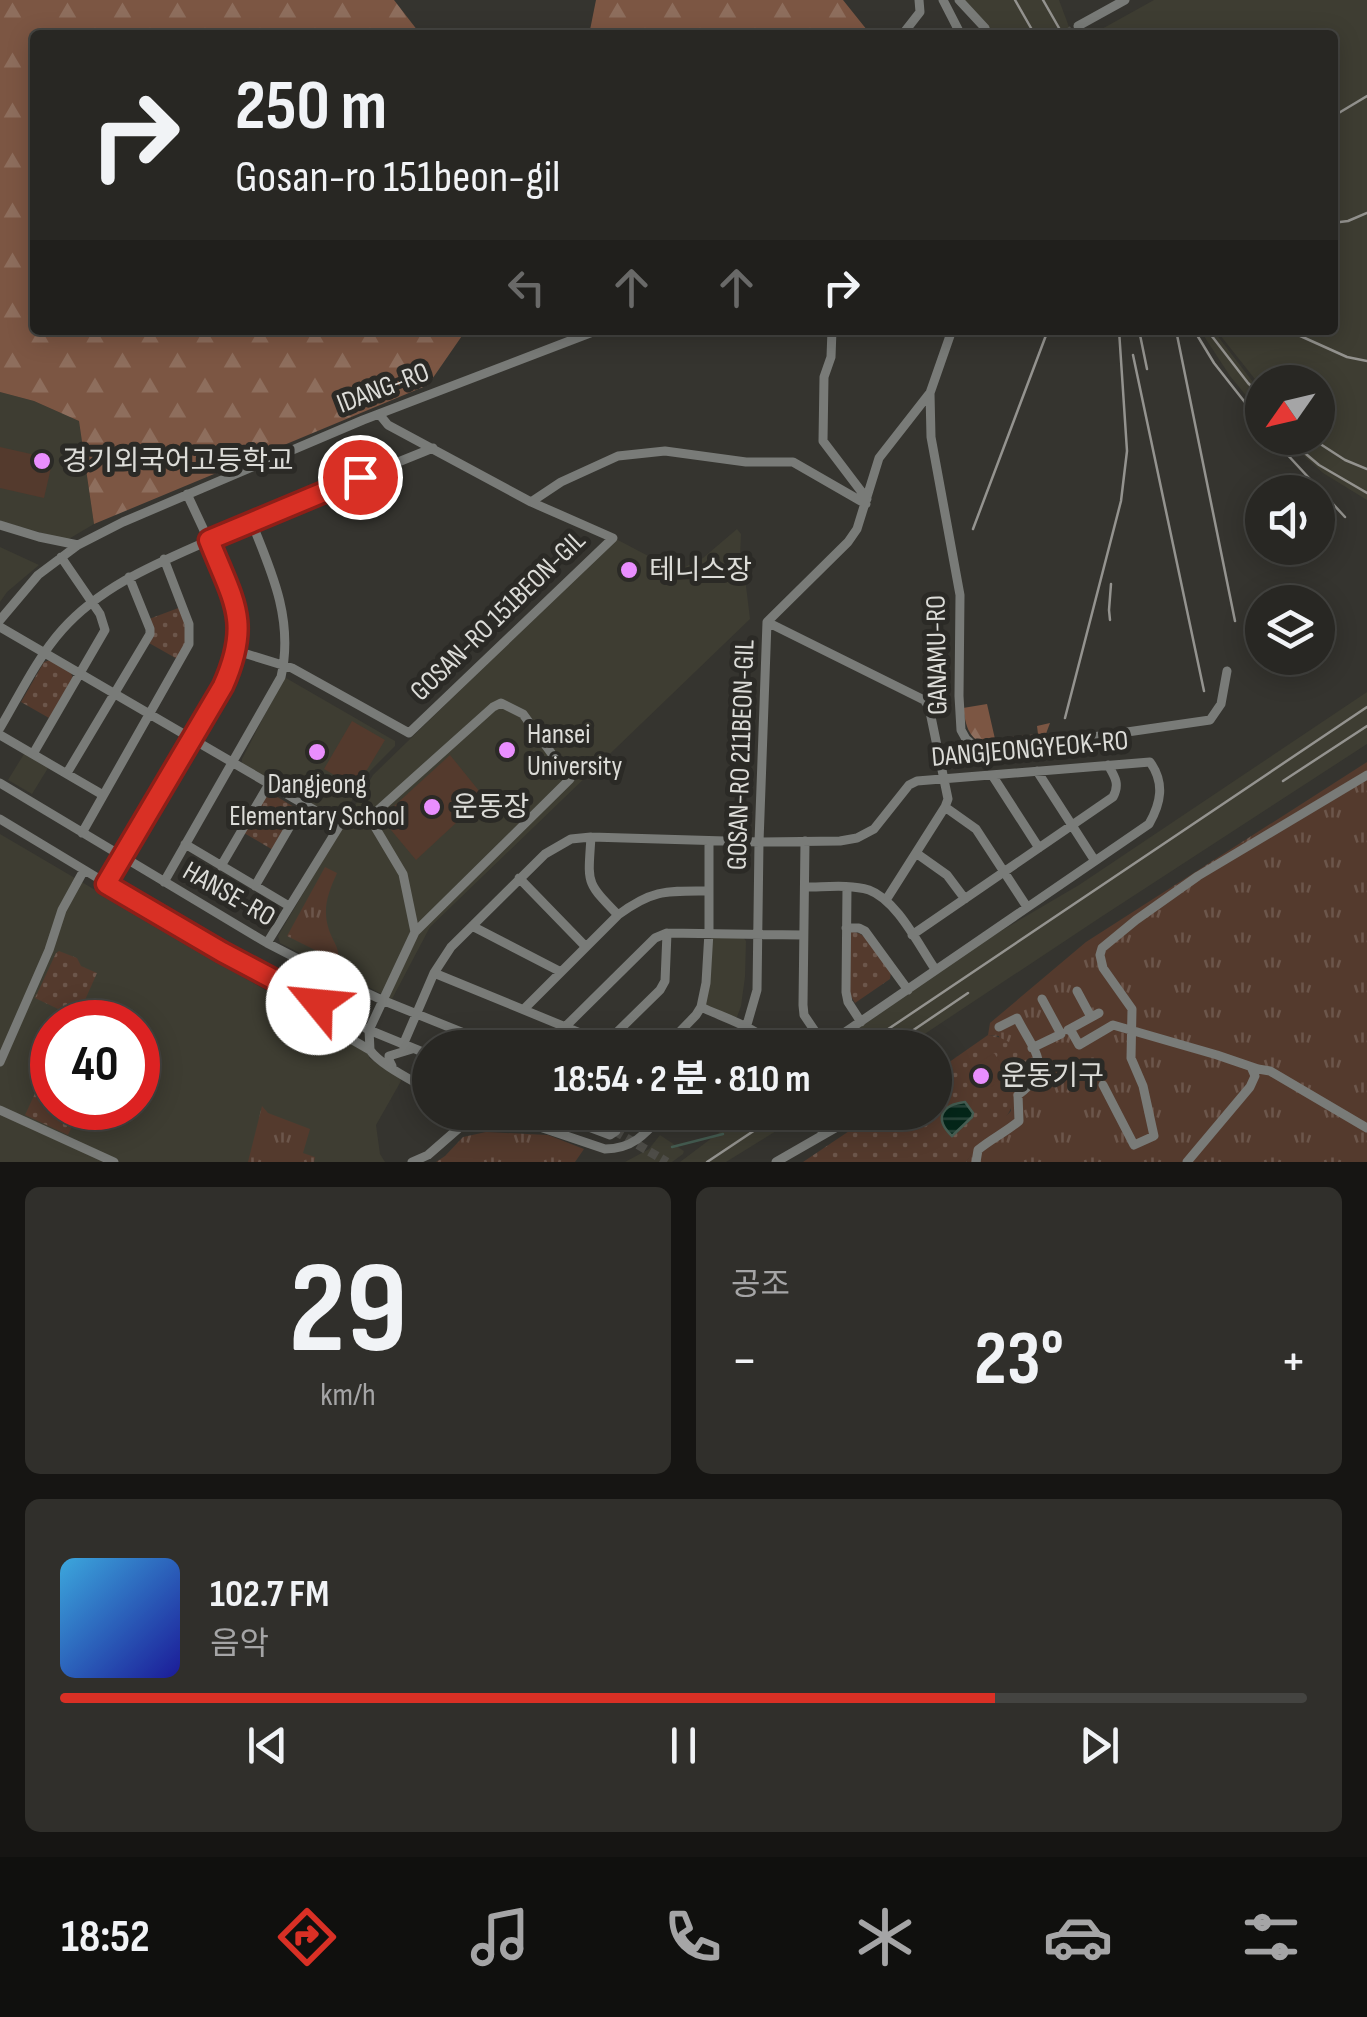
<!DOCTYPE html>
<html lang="ko">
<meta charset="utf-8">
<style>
body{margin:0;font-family:"Sofia Sans Condensed","Noto Sans KR",sans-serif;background:#302f2b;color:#f1f3f6;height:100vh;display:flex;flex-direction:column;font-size:38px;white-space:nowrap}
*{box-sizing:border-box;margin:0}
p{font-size:32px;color:#a5a5a6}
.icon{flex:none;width:55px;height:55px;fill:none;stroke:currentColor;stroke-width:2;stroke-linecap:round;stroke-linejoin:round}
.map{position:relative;height:1162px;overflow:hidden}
.details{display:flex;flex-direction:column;gap:25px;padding:25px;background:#161513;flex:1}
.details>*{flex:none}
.guide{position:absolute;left:30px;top:30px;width:1308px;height:305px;border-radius:10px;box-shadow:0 5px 25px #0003,0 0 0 2px #444441;background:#282723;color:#f1f3f6;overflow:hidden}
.needle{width:65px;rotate:236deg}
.controls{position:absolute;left:1245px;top:365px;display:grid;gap:20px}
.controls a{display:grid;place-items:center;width:90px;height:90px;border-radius:50%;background:#282723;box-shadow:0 5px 25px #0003,0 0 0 2px #444441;font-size:50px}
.speed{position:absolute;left:30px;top:1000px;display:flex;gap:20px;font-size:50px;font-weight:700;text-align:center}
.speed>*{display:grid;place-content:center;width:130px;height:130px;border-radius:50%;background:#282723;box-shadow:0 5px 25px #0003,0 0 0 2px #444441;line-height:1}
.speed .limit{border:15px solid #d22;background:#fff;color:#111}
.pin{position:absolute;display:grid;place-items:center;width:85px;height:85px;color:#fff;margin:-42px;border:5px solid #fff;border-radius:50%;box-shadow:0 2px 10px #0007}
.me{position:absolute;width:110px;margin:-55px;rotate:298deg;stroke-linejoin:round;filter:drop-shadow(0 0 8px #0008)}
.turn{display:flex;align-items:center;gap:35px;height:210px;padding:0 40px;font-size:45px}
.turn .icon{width:130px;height:130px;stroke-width:2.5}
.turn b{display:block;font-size:70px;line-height:85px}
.lanes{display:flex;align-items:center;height:95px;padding:0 40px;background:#0003;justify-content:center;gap:50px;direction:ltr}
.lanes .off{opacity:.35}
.big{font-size:75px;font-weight:700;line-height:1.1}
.details .widget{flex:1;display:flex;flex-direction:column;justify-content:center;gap:15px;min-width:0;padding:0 35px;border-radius:15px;background:#302f2b}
.details .dial{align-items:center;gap:0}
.dial b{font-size:130px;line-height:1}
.song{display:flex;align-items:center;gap:30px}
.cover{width:120px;height:120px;border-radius:15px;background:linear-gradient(135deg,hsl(200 70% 55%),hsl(240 70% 35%))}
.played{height:10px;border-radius:5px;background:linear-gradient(90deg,#d93025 75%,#444441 75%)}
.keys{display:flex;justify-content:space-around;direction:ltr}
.heat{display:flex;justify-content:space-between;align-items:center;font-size:55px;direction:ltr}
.details .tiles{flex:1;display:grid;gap:25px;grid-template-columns:1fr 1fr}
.widget:last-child{grid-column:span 2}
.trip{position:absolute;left:412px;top:1030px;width:540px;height:100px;border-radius:50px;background:#282723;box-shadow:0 5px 25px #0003,0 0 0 2px #444441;font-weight:700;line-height:100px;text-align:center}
.dock{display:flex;height:160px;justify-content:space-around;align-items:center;background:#10100e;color:#a5a5a6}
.dock .icon{width:70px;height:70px}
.dock .active{color:#d93025}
.dock b{font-size:45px;color:#f1f3f6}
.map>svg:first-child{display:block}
.built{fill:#3e3d32;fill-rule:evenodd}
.grass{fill:url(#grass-tufts)}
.forest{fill:url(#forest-firs)}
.park{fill:url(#park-dots)}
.pitch{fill:#543a2d}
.water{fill:url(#water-rules);stroke:#455d52;stroke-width:2.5}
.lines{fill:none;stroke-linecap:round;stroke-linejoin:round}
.stream{stroke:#455d52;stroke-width:2.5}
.minor-tunnel{stroke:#4e4d48;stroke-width:9;stroke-dasharray:9 4.5;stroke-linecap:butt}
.minor{stroke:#797b78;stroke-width:9}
.rail{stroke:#94938f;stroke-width:2.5}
.route-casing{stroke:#8d1f18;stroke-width:25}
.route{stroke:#d93025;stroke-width:18}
.poi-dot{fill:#e98efe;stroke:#2b2a26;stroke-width:4}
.labels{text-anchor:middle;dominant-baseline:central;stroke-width:10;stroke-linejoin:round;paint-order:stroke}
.street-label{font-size:28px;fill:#dcdcd8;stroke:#2b2a26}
.poi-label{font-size:28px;fill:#dcdcd8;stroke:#2b2a26;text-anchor:start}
</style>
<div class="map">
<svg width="1367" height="1162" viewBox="0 0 1367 1162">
<defs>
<pattern id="grass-tufts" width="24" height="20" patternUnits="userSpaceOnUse" patternTransform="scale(2.5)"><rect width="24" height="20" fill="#543a2d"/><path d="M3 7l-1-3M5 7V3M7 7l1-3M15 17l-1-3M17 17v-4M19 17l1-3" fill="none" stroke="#6c564b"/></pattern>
<pattern id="forest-firs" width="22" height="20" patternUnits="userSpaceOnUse" patternTransform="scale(2.5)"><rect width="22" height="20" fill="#7c5643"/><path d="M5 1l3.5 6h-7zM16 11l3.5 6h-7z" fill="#8e6e5d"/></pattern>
<pattern id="park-dots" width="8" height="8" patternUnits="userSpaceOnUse" patternTransform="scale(2.5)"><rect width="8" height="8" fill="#543a2d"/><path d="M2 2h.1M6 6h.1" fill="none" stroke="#6c564b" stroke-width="1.8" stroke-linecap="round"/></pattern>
<pattern id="water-rules" width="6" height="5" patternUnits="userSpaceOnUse" patternTransform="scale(2.5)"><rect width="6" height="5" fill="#042619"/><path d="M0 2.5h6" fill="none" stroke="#28453a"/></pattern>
</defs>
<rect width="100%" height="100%" fill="#35342f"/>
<path class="built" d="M 964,0 L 1059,0 L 1072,35 L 993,35 Z
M 1154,0 L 1367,0 L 1367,500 L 1323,473 L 1284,438 L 1318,438 L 1318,382 L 1262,382 L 1262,388 L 1216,330 L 1332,330 L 1332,35 L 1091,35 Z
M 1200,330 L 1213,330 L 1256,386 L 1262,391 L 1262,415 L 1230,376 Z
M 0,392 L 34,401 L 79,421 L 94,524 L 67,540 L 0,521 Z
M 737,529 L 741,534 L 740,557 L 743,561 L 750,619 L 430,927 L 392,999 L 280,943 L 278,936 L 373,775 L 616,539 L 673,569 L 681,569 L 703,558 Z
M 0,547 L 39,565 L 7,592 L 0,602 Z
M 286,678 L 395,741 L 395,746 L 370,771 L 343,815 L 332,817 L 242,765 L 242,759 L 283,679 Z
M 1367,692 L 1367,744 L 1101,917 L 905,1047 L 828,1048 L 989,938 L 1079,885 Z
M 24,754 L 48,768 L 32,794 L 8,780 Z
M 0,834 L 369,1051 L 369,1058 L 400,1077 L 401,1081 L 376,1125 L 380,1154 L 385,1162 L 0,1162 ZM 52,1022 L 138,1022 L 138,1108 L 52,1108 Z
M 741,935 L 746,941 L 745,977 L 741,1006 L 737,1017 L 732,1018 L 708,1007 L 705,1003 L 711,937 Z
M 745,1113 L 805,1113 L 726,1162 L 680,1162 Z
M 660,1135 L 684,1151 L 683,1154 L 672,1162 L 625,1162 L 649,1149 Z"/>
<path class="grass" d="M 1367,762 L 1367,1162 L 966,1162 L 976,1147 L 1011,1111 L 999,1036 L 988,1035 L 990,1023 L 1086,942 Z
M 325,867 L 337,873 C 328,893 322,909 329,930 C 334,944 339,946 339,962 L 287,936 Z
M 262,1106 L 268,1113 L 310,1129 L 303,1153 L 315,1157 L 314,1162 L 248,1162 Z
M 486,1132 L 548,1135 L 584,1149 L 575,1162 L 436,1162 L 445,1156 L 463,1137 Z"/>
<path class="forest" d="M 0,0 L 394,0 L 421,35 L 35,35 L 35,330 L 466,330 L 428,385 L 94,524 L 79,421 L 34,401 L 0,392 Z
M 596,0 L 843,0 L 871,35 L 589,35 Z
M 987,704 L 995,739 L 1038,734 L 1037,726 L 1050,723 L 1044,739 L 984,744 C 967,737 966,724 963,708 Z"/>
<path class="park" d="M 181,607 C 189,626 188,642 179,660 L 149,643 L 149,619 Z
M 50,660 L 71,673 L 73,678 L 49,718 L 21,702 L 44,662 Z
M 271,793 L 294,807 L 296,811 L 273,850 L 244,833 L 267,794 Z
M 851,931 C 871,934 880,957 891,972 L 890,979 L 855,1003 L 848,991 Z
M 59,951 L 77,958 L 81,966 L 97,973 L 77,1018 L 35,998 L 56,953 Z
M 988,1035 C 1009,1037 1031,1054 1023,1078 C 1022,1083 1018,1087 1015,1092 C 1012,1099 1013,1107 1008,1114 C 996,1132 978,1144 966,1162 L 803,1162 L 876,1113 L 935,1112 L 935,1072 Z
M 37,1089 L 52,1096 L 52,1108 L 80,1109 L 68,1135 L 25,1115 Z"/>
<path class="pitch" d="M 0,447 L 53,459 L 44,498 L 0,488 Z
M 352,721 L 385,740 L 356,788 L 324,769 Z
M 450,755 L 484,797 L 416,860 L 381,818 Z
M 994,1053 L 1008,1074 L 996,1082 L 982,1063 L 995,1084 L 991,1087 L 983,1087 L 974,1078 L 974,1066 Z"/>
<path class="water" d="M 965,1102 L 973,1113 L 972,1117 L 952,1136 C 934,1119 941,1105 965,1102 Z"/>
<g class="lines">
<path class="stream" d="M 672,1147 L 723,1134"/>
<path class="minor-tunnel" d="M 1065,35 L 1078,26
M 603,1124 L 667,1162"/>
<path class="minor" d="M 943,0 L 961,35
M 959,0 L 985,28 L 987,35
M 1078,26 L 1125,0
M 902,35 L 920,12 L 919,0
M 832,330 L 831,357 L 824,377 L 823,441 L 867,499
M 952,330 L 930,393 L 931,437 L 960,595 L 959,696 L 961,730 L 966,739 L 982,753 L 1210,720 L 1221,704 L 1227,671
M 531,502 L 561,482 L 618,456 L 665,451 L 746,462 L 793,462 L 866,504
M 0,525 L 39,537 L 78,545
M 0,620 L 38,575 L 78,545 L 123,522 L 363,420 L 598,330
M 767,622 L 924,700 L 929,707 L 948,799 L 945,807 L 886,900
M 0,627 L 340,825 L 267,943
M 237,651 L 292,668 L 409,733 L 613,538 L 531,502 L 388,425 L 379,414
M 0,728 C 19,696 37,658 62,630 C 102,585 158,563 212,539 C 285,507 359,478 433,448
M 0,735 L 103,795
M 33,754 L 105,630 L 100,614 L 61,557
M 1037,771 L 1095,861
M 67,773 L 150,634 L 150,629 L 129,577
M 992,775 L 1039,848
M 0,783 L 267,943 L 335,978 L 382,1000 L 501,1048
M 945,807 L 976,829 L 1027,907
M 0,819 L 222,953 L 369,1030 L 430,1055
M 82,833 L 189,644 L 189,624 L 164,559
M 591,837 C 588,884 585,881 618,915
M 805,841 L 803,1005 L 804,1015 L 825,1046
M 185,844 L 289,906
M 916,853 L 947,875 L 965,899
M 221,866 L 269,784
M 519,878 L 586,947
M 164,882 L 281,677 C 294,621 272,572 251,521
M 106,884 L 223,686 L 237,651 L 239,618 L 209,541 L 187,494
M 255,886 L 303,804
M 805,887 C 826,887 850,884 869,890 C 897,900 919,946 935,969
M 847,887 L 846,992 L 848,1002 L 861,1022
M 472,926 L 561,972
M 846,928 L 859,928 L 865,931 L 908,990
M 912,935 L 1113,797 C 1120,784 1115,777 1108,765
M 434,973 L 602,1042 L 610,1039 L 660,990 L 665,981 L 667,933
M 267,978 L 278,997 L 370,1050 C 380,1065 414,1081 430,1091
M 1077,991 L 1091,1017
M 701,1007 C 724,1018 759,1028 775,1048
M 524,1009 L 618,915 C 653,889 667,891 709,891
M 1070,1029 L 1079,1045 L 1113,1025 L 1217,1055 L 1258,1069 L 1270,1071 L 1367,1128
M 1068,1030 L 1099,1013
M 403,1045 L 434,973 L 451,947 L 545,854 L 571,839 L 591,837 L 759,842 L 840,841 L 857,838 L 874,829 L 909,785 L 917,781 L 1150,762 C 1165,783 1161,803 1149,824 L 822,1048
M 555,1048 L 565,1027 L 655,938 L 667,933 L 803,935
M 664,1048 L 696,1015 L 701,1007 L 706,983 L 709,932 L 709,841
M 731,1048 L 746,1028 L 757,990 L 759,842 L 767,622 L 848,542 L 857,529 L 879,458 L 929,394
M 1032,1048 L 1061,1034 L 1042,999
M 370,1050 L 369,1030 L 415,932 L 570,779 L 523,714 L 501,703 L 493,707 L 377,811 L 373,817 L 375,827 L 403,874 L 415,932
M 0,1062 L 49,950 L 62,910 L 84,870
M 392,1066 L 389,1060 L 389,1056 L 412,1049
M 1103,1085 L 1134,1145 L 1154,1136 L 1143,1086 L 1131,1058 L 1132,1009 L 1103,968 L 1100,955 L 1102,948 L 1136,920 L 1198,876 L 1367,775
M 0,1110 L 114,1162
M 549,1112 L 610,1135 L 616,1131 L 616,1122 L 601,1112
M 575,1112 L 603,1124
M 665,1112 L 705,1119 L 724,1112
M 822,1133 L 839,1112
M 412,1162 L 428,1155 L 467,1121 L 528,1123 L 605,1149 C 634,1149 647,1132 665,1112
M 776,1162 L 863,1112
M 976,1162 L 978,1150 C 991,1139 1006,1132 1019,1121 L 1018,1095 C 1055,1067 1034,1052 1017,1018 L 999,1027
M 1187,1162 L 1250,1087 L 1255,1076 L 1252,1069"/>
<path class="rail" d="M 1015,0 L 1035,35
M 1043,0 L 1063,35
M 1332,117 L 1367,96
M 1332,223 L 1348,221 L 1367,213
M 1139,330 L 1147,369
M 1176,330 L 1235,621
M 1194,330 L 1214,363 L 1262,424
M 1287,330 L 1347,357 L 1367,361
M 1211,335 L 1248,383 L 1262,397
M 1133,355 L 1204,691
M 1272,438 L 1345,517
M 1287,438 L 1319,465 L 1367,493
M 1311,438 L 1345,460 L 1367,469
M 973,529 L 1048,330
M 1110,620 L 1109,610 L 1111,584
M 1065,718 L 1121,501 L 1127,451 L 1119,330
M 1283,781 L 1367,726
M 860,1048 L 1367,707
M 887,1048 L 968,993
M 707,1162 L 782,1112"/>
</g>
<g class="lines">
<defs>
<path id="route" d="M 318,1003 L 222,952 L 106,884 L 223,686 C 252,621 233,601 209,540 L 360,477"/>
</defs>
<use href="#route" class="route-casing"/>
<use href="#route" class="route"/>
</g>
<g class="poi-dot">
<circle cx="42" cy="461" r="10"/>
<circle cx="629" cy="570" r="10"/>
<circle cx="507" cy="750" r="10"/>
<circle cx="317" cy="752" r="10"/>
<circle cx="432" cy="807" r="10"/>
<circle cx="981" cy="1076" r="10"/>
</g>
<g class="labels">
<g class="street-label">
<text transform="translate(383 388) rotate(-21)">IDANG-RO</text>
<text transform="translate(498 616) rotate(-44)">GOSAN-RO 151BEON-GIL</text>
<text transform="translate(937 655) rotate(-91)">GANAMU-RO</text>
<text transform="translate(1030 749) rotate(-5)">DANGJEONGYEOK-RO</text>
<text transform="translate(741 755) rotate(-88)">GOSAN-RO 211BEON-GIL</text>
<text transform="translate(229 894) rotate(30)">HANSE-RO</text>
</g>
<g class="poi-label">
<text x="62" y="461">경기외국어고등학교</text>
<text x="649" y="570">테니스장</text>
<text x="527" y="734">Hansei<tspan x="527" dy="32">University</tspan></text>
<text x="317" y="784" text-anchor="middle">Dangjeong<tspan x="317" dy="32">Elementary School</tspan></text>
<text x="452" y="807">운동장</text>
<text x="1001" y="1076">운동기구</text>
</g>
</g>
</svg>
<div class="controls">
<a><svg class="needle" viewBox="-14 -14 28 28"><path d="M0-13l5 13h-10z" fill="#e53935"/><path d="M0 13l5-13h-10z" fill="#a5a5a6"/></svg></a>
<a><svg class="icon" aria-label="sound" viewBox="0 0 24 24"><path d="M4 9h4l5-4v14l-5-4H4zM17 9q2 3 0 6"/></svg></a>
<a><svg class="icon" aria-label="layers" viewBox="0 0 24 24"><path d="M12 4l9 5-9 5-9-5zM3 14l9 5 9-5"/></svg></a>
</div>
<div class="speed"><div class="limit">40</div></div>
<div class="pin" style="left:360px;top:477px;background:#d93025"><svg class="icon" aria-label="arrive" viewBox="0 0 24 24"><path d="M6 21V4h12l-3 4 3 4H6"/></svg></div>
<svg class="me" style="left:318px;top:1003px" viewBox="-20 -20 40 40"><circle r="19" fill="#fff"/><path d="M0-13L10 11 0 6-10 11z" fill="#d93025"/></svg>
<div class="trip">18:54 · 2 분 · 810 m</div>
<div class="guide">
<div class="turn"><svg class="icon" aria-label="right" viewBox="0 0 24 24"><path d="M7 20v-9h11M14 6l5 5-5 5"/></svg><div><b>250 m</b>Gosan-ro 151beon-gil</div></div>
<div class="lanes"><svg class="icon off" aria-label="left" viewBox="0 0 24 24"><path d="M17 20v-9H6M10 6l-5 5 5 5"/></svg><svg class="icon off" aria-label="ahead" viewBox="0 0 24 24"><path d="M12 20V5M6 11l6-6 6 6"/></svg><svg class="icon off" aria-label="ahead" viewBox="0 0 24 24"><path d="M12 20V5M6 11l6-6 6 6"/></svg><svg class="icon" aria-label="right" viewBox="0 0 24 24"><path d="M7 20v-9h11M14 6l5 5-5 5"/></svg></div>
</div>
</div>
<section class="details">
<div class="tiles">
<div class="widget dial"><b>29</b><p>km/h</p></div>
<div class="widget"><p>공조</p>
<div class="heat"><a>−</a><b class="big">23°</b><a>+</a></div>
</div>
<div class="widget">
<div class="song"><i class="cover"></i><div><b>102.7 FM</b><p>음악</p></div></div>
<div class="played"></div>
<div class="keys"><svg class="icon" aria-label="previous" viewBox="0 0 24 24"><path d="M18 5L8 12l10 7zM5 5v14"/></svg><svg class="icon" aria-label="pause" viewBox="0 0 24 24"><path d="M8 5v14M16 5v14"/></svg><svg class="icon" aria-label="next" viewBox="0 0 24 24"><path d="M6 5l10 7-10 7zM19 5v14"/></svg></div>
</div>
</div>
</section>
<nav class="dock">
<b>18:52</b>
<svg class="icon active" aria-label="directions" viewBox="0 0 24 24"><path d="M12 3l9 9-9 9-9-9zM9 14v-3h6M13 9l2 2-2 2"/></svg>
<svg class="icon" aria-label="music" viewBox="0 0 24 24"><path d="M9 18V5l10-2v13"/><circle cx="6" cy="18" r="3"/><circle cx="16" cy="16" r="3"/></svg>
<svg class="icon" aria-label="phone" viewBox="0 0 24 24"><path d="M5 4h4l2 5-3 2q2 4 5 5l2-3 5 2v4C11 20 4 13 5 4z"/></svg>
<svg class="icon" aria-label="climate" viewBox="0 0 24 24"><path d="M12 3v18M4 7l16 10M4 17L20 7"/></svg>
<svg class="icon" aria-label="car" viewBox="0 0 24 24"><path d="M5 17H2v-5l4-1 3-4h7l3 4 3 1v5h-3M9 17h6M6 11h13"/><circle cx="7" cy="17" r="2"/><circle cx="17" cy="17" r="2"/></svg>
<svg class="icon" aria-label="filters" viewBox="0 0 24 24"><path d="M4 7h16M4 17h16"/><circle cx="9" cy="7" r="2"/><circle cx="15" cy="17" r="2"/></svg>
</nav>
